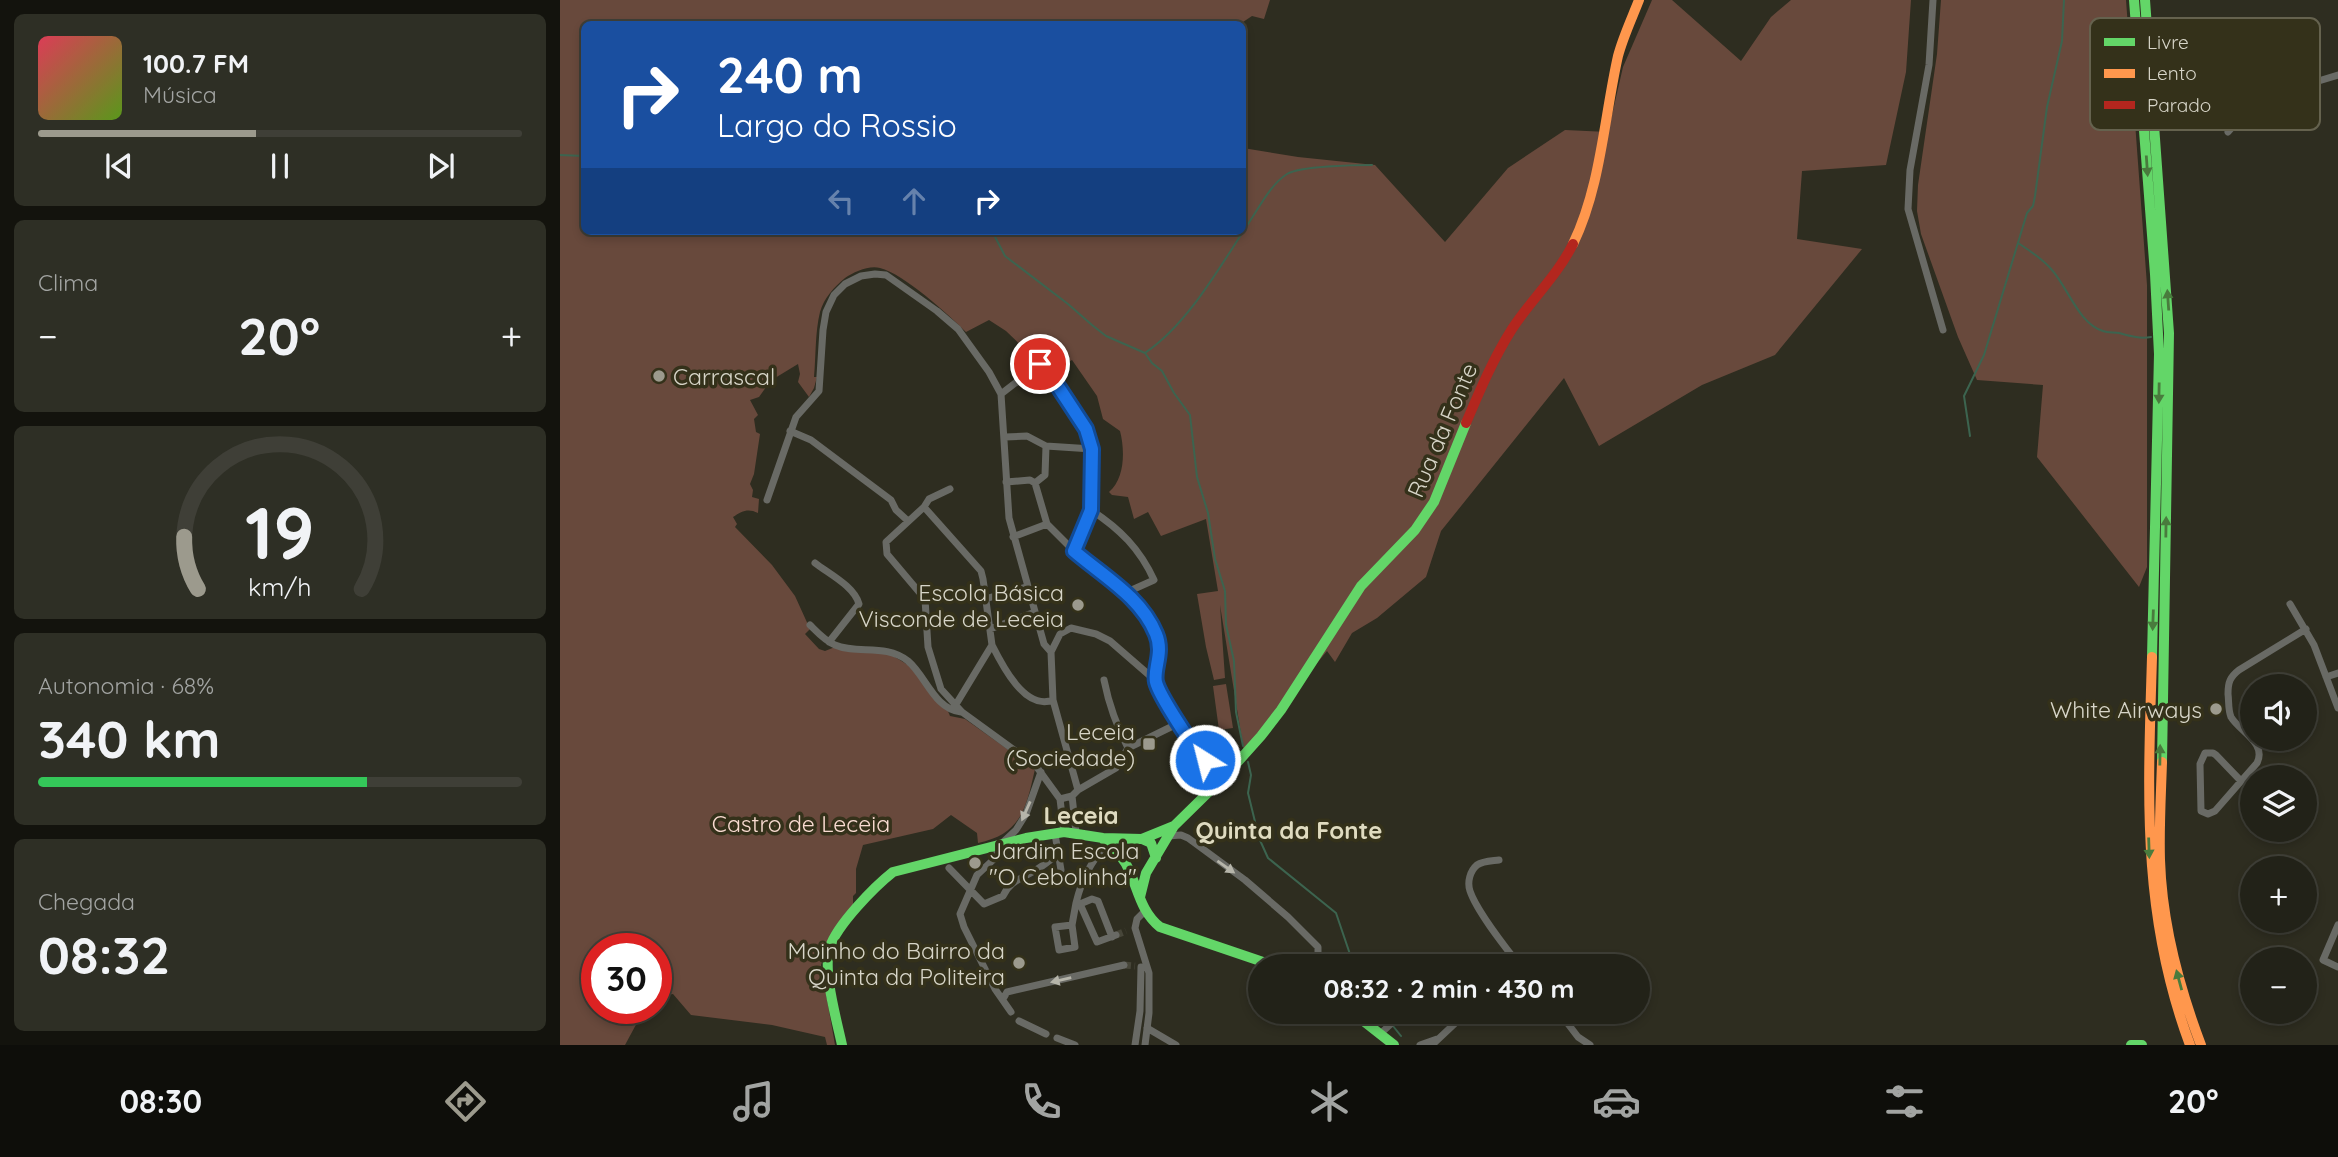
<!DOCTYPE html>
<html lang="pt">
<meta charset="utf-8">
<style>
body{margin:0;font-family:Quicksand,sans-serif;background:#2e2f25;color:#f1f3f6;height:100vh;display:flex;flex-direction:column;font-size:26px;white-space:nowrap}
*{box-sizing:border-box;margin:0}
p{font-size:23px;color:#a2a4a2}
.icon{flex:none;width:38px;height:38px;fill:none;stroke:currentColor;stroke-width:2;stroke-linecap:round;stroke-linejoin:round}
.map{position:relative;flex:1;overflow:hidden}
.drawer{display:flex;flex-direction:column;gap:14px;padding:14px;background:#13130d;width:560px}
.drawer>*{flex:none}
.top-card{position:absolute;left:21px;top:21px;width:665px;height:214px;border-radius:10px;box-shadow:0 4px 10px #0003,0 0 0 2px #3f3f37;background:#1a4fa0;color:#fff;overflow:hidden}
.controls{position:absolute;left:1680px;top:674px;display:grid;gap:14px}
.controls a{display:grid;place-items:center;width:77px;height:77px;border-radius:50%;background:#222218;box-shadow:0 4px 10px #0003,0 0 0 2px #3f3f37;font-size:35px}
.speed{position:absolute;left:21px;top:933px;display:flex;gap:14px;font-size:35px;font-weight:700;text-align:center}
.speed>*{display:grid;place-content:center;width:91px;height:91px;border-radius:50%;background:#222218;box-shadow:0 4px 10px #0003,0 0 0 2px #3f3f37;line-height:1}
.speed .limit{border:10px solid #d22;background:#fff;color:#111}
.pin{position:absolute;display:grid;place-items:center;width:60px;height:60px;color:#fff;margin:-30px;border:4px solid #fff;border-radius:50%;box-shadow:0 2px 7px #0007}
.me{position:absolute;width:77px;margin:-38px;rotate:324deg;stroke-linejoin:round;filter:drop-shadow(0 0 5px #0008)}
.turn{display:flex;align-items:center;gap:24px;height:147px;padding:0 21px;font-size:32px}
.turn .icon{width:91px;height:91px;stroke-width:2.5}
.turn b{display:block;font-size:49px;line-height:60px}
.lanes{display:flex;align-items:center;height:66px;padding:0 21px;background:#0003;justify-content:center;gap:35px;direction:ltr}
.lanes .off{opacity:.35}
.big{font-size:52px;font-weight:800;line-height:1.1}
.drawer .tile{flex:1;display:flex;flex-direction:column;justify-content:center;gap:10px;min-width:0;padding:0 24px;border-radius:10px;background:#2e2f25}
.drawer .dial{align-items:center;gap:0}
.dial svg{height:182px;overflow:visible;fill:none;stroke:#3f3f37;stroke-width:7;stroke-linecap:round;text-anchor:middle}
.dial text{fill:#f1f3f6;stroke:none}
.song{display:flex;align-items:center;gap:21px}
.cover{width:84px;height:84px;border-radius:10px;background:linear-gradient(135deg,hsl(350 70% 55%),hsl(90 70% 35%))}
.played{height:7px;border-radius:4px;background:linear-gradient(90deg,#9c9a8d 45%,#3f3f37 45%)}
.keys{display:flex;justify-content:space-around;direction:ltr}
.heat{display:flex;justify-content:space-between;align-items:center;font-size:38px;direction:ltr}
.charge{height:10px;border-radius:5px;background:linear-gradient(90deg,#34c759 68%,#3f3f37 0)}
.trip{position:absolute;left:688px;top:954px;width:402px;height:70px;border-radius:35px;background:#222218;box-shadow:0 4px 10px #0003,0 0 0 2px #3f3f37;font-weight:800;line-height:70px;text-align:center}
.tab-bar{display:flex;height:112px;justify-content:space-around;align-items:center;background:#0e0e0a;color:#a2a4a2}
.tab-bar .icon{width:49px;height:49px}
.tab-bar .current{color:#9c9a8d}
.tab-bar b{font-size:32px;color:#f1f3f6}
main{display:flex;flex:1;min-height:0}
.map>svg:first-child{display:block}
.green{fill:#68493c}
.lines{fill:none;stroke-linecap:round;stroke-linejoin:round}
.stream{stroke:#3c644f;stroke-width:2}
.street-tunnel{stroke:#474639;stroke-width:7;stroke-dasharray:7 3.5;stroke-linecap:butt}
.street{stroke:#696a65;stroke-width:7}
.fast{stroke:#63d668;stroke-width:10}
.slow{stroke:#ff974d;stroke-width:10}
.jam{stroke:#b3261e;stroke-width:10}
.oneway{fill:#497b3d}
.oneway2{fill:#b6b5aa}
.route-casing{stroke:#114b97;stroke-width:18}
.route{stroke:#1a73e8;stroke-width:12}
.poi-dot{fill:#9c9a8d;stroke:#34311a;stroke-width:2.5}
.labels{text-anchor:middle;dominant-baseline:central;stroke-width:7;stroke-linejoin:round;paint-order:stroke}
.poi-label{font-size:23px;fill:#d7d5c8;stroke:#34311a;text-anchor:end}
.street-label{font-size:23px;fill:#d7d5c8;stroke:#34311a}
.park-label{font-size:23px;fill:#f9dbd1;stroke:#34311a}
.neighbourhood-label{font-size:24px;font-weight:bold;fill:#dfdbc0;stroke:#34311a}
.key{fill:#34311a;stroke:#65624e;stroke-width:2}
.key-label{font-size:19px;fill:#d7d5c8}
</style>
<main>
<section class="drawer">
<div class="tile">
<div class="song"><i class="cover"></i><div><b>100.7 FM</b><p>Música</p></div></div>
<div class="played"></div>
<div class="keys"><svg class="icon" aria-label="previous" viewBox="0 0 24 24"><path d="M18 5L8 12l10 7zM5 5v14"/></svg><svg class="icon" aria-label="pause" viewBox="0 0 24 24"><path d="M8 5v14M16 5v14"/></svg><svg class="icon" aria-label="next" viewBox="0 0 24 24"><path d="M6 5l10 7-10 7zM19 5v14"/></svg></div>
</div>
<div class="tile"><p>Clima</p>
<div class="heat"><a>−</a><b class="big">20°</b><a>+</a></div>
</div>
<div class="tile dial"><svg viewBox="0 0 100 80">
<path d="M14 69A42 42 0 1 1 86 69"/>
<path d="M14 69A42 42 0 0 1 8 46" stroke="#9c9a8d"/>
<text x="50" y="56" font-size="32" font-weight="700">19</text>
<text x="50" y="72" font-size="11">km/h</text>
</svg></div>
<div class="tile"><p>Autonomia · 68%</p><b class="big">340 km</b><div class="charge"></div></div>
<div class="tile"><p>Chegada</p><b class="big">08:32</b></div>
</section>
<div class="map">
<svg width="1778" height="1045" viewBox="0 0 1778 1045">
<rect width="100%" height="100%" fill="#2e2d20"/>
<path class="green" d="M 0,0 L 710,0 L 704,19 L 692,16 L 680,24 L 623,24 L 603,20 L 601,24 L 24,24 L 24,231 L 682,231 L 683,148 L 738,157 L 815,165 L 885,242 L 948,168 L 1005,130 L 1048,132 L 1063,67 L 1092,0 L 1112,0 L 1181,61 L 1211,17 L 1231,0 L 1351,0 L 1346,72 L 1326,165 L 1242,171 L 1237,239 L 1302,249 L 1215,355 L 1142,385 L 1039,446 L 1004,378 L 881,531 L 866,577 L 817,618 L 792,633 L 775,662 L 767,651 L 684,752 L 660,605 L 665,678 L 654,680 L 646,647 L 637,594 L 658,591 L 646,519 L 601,536 L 588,512 L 574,519 L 568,497 L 552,495 L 549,492 C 565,479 565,450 560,431 L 543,419 L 537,396 L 512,360 L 494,370 L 488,363 L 477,361 L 446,331 L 429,320 L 406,332 C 388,314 344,274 320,268 C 309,265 294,272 285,278 C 274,287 264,298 260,312 C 255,332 256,356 254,377 L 257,377 L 254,388 L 249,397 L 238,382 L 240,374 L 238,364 L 215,378 L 213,383 L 209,383 L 199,397 L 190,400 L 198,415 L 194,419 L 196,432 L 200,434 L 194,474 L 190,484 L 193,490 L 192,497 L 199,499 L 198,513 C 188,508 182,511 173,517 L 177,524 L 175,527 L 212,565 L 235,596 L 250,629 L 245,634 L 259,649 L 265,651 L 275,647 L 330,654 L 348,665 L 387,709 L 390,716 L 405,719 L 475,769 C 466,809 461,834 418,843 L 417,833 L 391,815 L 373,829 L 303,845 L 296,869 L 296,893 L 293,896 L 293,907 L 269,941 L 261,965 L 275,1045 L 267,1045 L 265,1037 L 212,1025 L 131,1015 L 113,994 L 96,997 L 96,948 L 37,948 L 37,1008 L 85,1008 L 65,1045 L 0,1045 Z
M 1381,0 L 1566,0 L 1587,285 L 1587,567 L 1579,587 L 1477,457 L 1483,385 L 1417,380 L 1398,337 L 1361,234 L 1357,211 L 1358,185 L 1377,54 Z
M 666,684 L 673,728 L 659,730 L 653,686 Z"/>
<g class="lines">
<path class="stream" d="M 0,155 L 24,156
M 432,231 L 445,256 L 508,304 L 532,325 L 546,336 L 585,353 L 592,363 L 602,371 L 614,393 L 630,415 L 637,477 L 648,513 L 655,559 L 665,591 L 666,625 L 674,661 L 676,712 L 683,746
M 1458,243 C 1470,251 1482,258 1492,270 C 1508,288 1519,324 1543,331 C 1548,333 1554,332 1559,333 C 1570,336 1579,339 1591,337
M 585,353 C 628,324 659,268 688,224 C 699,208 710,185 727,174 C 740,166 795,165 812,165
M 1410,436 L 1404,396 L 1424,355 L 1467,213 L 1473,206 L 1475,196 L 1487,107 L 1502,41 L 1504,0
M 688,762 L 691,775 L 688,793 L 699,838 L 708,858 L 776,913 L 794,966
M 822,1012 L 830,1022
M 833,1026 L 841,1036"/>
<path class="street-tunnel" d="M 556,935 L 566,931
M 564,965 L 575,966"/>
<path class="street" d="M 1373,0 L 1369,65 L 1350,170 L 1348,209 L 1383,330
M 1668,132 L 1690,107 L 1732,89 L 1778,75
M 441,394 L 480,364 L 484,365 L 526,429 L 532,449 L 531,510 L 514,551 L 487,524 L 475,483
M 230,431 L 251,440 L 331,500 L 336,510 L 348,521
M 445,437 L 467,436 L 486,446 L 532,449
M 446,482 L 470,480 L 475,483
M 475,483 L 485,475 L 486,446
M 390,489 L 369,499 L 364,507 L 326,542 L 327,554 L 365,599 L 368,647 L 381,689 L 402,712 L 476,766 L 500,799
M 207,500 L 236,417 L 259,391 L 263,330 L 266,312 L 274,295 L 285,284 L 301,276 L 315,274 L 326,275 L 377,311 L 398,329 L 429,372 L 441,394 L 449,518 L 484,644 L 491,652 L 493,700 L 518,790
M 364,507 L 421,571 L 423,579 L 432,645 L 395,706
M 531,510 C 560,529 580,549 594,580 L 565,593
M 453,537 L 487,524
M 514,551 C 544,576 590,601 599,642 C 601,655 598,668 596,681
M 255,563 C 269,574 294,586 299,604 L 269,642
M 425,599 L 466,587
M 1730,604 L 1754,645 L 1778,708
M 250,625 C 257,632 265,641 275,645 C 298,655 325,643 348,661 C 366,676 374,709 401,712
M 430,629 L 475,612
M 432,645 C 442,665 465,711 493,700
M 491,652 L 500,634 L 511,628 L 536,634 L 550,641 L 596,681 L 638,752 L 666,775
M 1766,677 L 1778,673
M 544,680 C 549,705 556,725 568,748
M 568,748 L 619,723
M 647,763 L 652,776 L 652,789
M 1681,781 L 1656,755 L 1653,753 L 1645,753 L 1640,764 L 1641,811 L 1648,814 L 1655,811 L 1697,763 C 1707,743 1680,732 1671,717 C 1668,710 1669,701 1668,694 C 1668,682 1670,677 1679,670 L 1746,629
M 512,796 L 518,790 L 556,768 L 568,748
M 512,796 L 516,832
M 504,832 L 500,799 L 512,796
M 495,834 L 501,870
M 608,836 L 621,835 L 628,838 L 685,880 L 728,917 L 758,947 L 758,961 L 755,966
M 939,860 C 932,861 923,861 917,865 C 910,871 907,882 910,891 C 917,912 946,948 960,966
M 389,868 L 424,904 L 443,896 C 450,881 461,879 474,871 C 482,867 490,860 498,854
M 516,903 C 522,878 531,862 548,842
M 584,912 L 577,919 L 575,928 L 589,973 L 589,1013 L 585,1045
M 512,925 L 495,927 L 499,950 L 515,947 L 512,925 L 516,903 L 520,904
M 1778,925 L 1763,960 L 1778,967
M 552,937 L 538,901 L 532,899 L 520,904 L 537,942 L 556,935
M 443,999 L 447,992 L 564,965
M 451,1012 L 435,989 L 404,927 L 400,914 L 417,875 L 433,860 L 441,844 L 456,830 L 466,814 L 481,772
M 721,1012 L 732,1022 L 738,1022
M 999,1012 L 1018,1037 L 1030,1045
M 459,1021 L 486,1034
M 587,1028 L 616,1045
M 820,1034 L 833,1022
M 497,1038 L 515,1045
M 575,1045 L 580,1011 L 581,967
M 860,1045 L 877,1039
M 872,1045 L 907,1012"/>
<path class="fast" d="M 1574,0 L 1595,274 L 1599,354 L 1592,657
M 1585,0 L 1609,333 L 1602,762
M 543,839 C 552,846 560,854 566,864 C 578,886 579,910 600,927 L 715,966
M 582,839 L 614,826
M 580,897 L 586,873 L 614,826 L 666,775 L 701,736 L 721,710 L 801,586 L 855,530 L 874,502 L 906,423
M 792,1012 L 834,1045
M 282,1045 C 277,1021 262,970 270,947 C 277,925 314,887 333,872 L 466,838 L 504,832 L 543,838 L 582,839 L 591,843 L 596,858
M 1571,1045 L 1582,1045"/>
<path class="slow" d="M 1013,244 C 1041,186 1044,118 1058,56 C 1063,37 1072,18 1079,0
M 1592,657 C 1588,794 1581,914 1630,1045
M 1602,762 C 1601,794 1599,827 1600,860 C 1602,923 1619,987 1641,1045"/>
<path class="jam" d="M 906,423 C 920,390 933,359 952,329 C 971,300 997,276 1013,244"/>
</g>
<defs><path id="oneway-solid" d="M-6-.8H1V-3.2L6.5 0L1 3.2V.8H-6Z" transform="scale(1.75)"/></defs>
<g class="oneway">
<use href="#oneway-solid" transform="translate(1587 166) rotate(86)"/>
<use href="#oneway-solid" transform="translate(1608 300) rotate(-94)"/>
<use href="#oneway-solid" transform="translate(1599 393) rotate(91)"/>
<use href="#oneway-solid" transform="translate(1606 527) rotate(-89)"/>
<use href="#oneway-solid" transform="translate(1593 620) rotate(92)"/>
<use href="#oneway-solid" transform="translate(1600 755) rotate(-89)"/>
<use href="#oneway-solid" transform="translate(1589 848) rotate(88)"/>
<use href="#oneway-solid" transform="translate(1619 980) rotate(-105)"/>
</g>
<g class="oneway2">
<use href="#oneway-solid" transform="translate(466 811) rotate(114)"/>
<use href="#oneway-solid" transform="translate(666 867) rotate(35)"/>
<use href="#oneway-solid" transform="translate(501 980) rotate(167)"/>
</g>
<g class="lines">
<defs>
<path id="route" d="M 480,364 L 484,365 L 526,429 L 532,449 L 531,510 L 514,551 C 543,576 581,597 596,634 C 604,653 593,669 596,682 C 599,695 634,749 645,760"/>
</defs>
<use href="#route" class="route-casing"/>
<use href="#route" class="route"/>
</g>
<g class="poi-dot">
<circle cx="99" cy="376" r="7"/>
<circle cx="518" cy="605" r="7"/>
<circle cx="1656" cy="709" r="7"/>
<rect x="582" y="737" width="14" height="14" rx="3.5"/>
<circle cx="415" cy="863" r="7"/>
<circle cx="459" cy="963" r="7"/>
</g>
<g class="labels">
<g class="poi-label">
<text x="113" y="376" text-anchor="start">Carrascal</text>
<text x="504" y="592">Escola Básica<tspan x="504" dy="26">Visconde de Leceia</tspan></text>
<text x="1642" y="709">White Airways</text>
<text x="575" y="731">Leceia<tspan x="575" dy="26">(Sociedade)</tspan></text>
<text x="429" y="850" text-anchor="start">Jardim Escola<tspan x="429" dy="26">"O Cebolinha"</tspan></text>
<text x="445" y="950">Moinho do Bairro da<tspan x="445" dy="26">Quinta da Politeira</tspan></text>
</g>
<g class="street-label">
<text transform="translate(882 430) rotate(-67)">Rua da Fonte</text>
</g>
<g class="park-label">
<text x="241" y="823">Castro de Leceia</text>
</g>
<g class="neighbourhood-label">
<text x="521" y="815">Leceia</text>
<text x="729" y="830">Quinta da Fonte</text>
</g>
</g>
<rect x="1530" y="18" width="230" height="112" rx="10" class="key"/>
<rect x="1544" y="38" width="31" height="8" fill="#63d668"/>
<rect x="1544" y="69" width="31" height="9" fill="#ff974d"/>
<rect x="1544" y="101" width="31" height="8" fill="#b3261e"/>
<g class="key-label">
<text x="1587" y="49">Livre</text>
<text x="1587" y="80">Lento</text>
<text x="1587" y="112">Parado</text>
</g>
</svg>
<div class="controls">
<a><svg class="icon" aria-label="sound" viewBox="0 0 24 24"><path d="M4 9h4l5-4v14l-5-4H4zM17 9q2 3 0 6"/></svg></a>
<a><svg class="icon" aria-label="layers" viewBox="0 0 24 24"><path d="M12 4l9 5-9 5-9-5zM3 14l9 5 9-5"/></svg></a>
<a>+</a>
<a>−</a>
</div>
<div class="speed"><div class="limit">30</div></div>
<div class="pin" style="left:480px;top:364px;background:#d93025"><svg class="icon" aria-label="arrive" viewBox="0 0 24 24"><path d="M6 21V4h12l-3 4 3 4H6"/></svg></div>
<svg class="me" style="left:645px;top:760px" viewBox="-20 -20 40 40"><circle r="17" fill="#1a73e8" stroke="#fff" stroke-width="3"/><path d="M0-11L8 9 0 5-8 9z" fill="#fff"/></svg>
<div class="trip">08:32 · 2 min · 430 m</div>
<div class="top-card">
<div class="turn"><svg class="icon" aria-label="right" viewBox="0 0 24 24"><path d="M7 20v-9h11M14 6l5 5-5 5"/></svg><div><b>240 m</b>Largo do Rossio</div></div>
<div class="lanes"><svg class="icon off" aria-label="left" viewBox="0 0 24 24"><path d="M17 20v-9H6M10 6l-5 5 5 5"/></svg><svg class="icon off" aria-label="ahead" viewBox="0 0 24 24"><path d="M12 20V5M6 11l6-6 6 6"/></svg><svg class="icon" aria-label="right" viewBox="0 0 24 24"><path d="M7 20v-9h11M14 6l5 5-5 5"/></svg></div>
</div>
</div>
</main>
<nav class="tab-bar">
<b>08:30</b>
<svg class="icon current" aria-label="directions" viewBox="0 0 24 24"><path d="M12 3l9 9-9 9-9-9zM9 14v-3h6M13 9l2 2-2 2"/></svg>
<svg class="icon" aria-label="music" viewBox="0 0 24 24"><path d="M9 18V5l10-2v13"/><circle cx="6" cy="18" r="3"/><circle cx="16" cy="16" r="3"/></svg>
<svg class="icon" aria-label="phone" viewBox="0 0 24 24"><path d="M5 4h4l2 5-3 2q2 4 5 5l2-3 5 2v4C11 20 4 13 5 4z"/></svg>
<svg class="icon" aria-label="climate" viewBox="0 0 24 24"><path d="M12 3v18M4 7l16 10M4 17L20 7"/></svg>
<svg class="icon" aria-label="car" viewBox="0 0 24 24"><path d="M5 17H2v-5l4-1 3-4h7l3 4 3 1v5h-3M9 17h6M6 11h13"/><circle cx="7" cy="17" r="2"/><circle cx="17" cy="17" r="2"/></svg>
<svg class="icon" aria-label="filters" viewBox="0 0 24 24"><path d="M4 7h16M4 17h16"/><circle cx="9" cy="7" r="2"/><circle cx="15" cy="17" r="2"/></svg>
<b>20°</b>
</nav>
